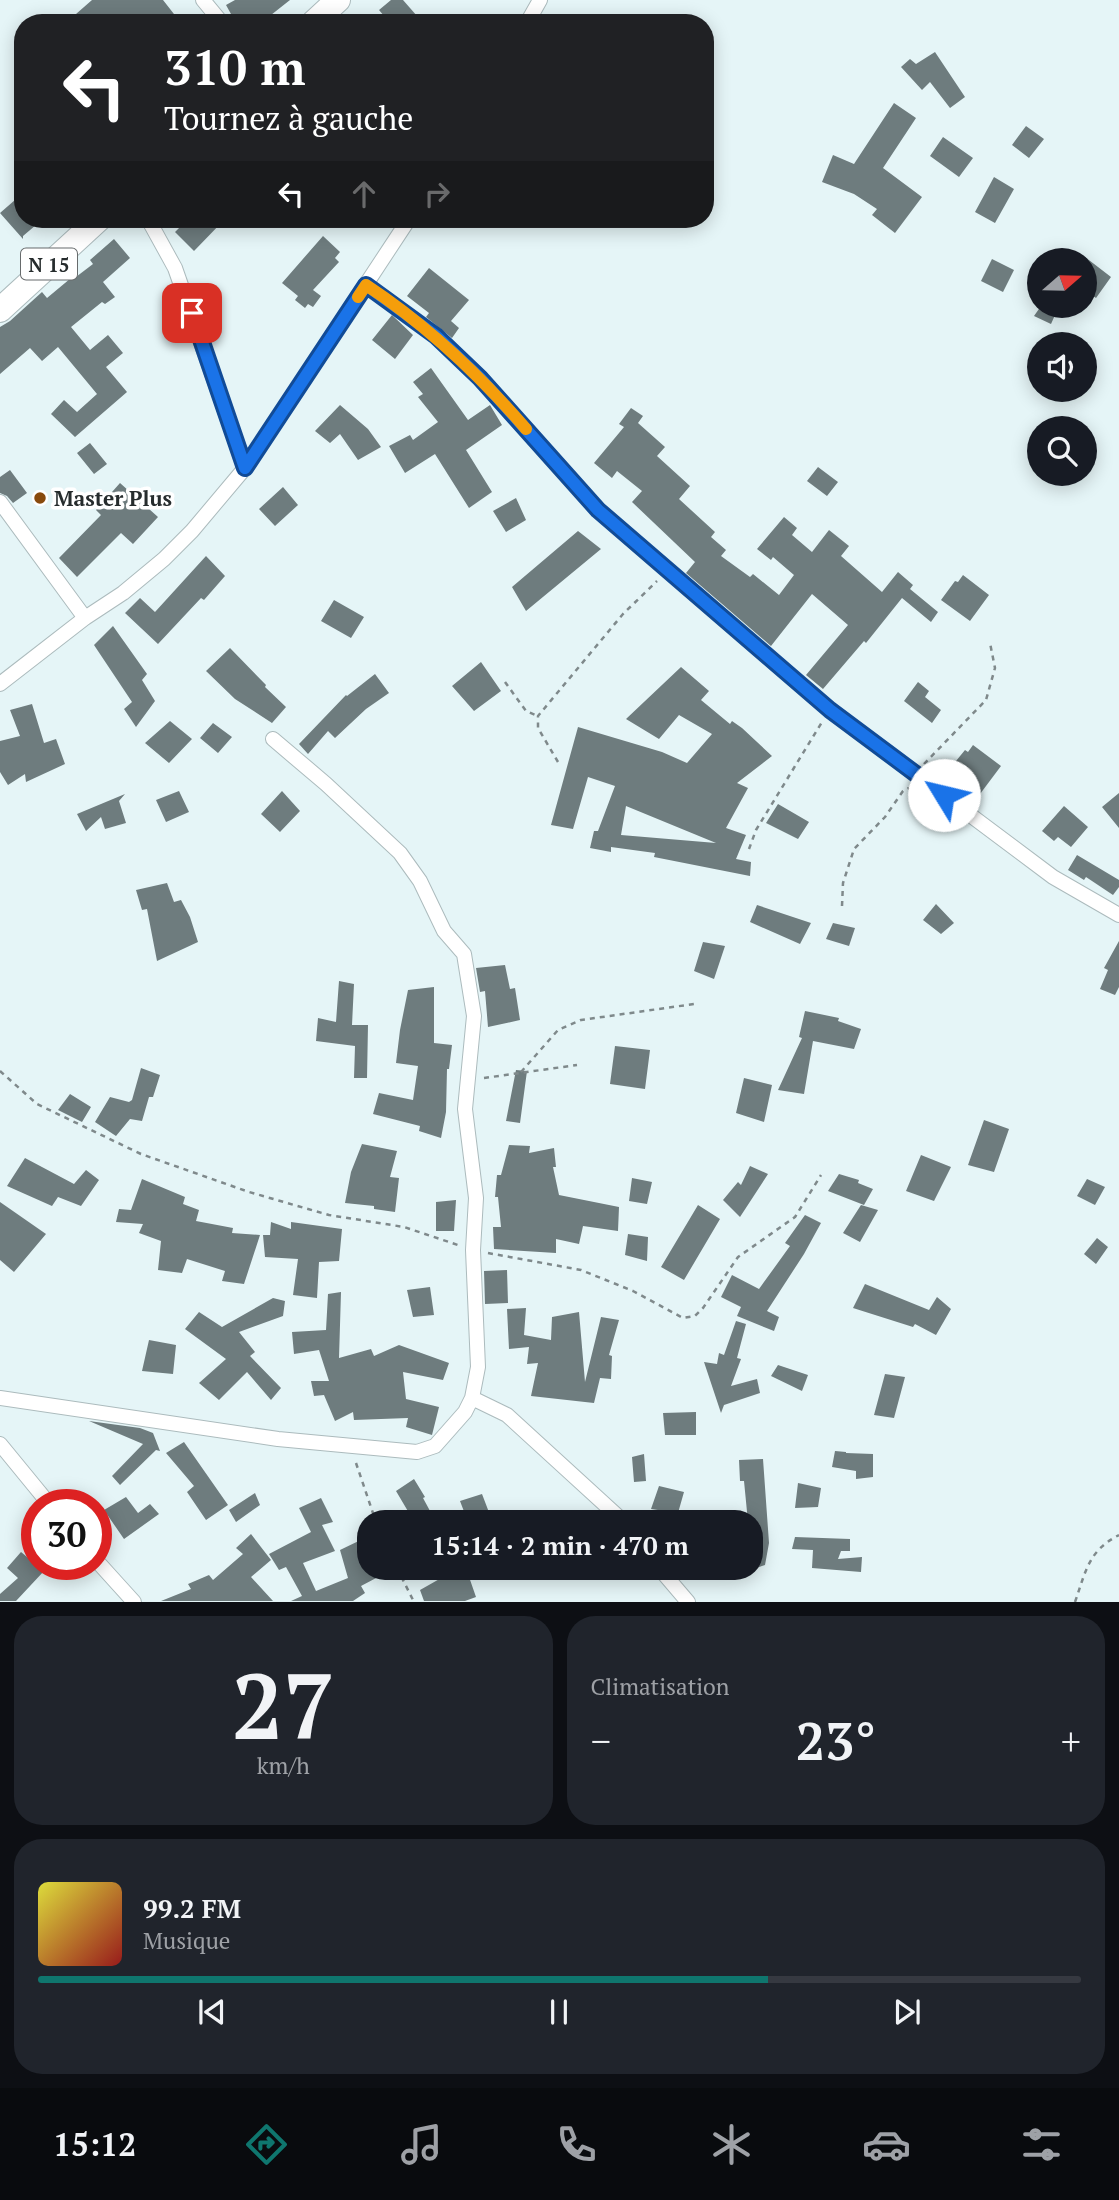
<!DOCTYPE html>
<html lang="fr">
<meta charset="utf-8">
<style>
body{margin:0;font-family:"PT Serif",serif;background:#20242c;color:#f1f3f6;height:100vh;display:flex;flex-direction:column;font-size:26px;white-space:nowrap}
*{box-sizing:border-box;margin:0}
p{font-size:23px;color:#9ea1a6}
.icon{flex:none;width:38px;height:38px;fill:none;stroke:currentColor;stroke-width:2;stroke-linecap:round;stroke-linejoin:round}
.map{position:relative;height:1602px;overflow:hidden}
.side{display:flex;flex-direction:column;gap:14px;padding:14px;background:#0d0f14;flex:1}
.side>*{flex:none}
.banner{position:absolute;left:14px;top:14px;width:700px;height:214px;border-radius:28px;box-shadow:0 4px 18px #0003;background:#202124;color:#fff;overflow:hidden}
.needle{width:46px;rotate:70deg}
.tools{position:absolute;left:1027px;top:248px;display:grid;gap:14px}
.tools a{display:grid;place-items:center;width:70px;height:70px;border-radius:50%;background:#171b24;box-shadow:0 4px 18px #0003;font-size:35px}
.speed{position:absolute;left:21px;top:1489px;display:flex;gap:14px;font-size:35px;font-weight:700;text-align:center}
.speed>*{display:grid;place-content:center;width:91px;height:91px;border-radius:50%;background:#171b24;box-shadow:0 4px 18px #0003;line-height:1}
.speed .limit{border:10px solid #d22;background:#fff;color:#111}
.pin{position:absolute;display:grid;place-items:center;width:60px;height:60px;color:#fff;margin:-30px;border-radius:14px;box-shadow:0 4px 10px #0006}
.me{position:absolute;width:77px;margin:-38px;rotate:306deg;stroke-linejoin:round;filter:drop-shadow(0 0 5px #0008)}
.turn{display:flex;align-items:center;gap:24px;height:147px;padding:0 35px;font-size:32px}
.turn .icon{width:91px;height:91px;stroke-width:2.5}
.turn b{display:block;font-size:49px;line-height:60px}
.lanes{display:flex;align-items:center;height:66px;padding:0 35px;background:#0003;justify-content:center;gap:35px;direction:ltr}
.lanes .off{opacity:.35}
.big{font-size:52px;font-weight:700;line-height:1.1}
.side .widget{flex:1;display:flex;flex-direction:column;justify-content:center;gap:10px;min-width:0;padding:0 24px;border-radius:28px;background:#20242c}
.side .dial{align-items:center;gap:0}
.dial b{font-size:91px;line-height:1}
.song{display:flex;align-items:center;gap:21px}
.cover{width:84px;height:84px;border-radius:10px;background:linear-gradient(135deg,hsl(60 70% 55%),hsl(0 70% 35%))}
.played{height:7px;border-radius:4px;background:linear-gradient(90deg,#0f766e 70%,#363941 70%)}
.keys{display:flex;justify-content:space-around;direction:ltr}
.heat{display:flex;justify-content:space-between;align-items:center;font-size:38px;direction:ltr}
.side .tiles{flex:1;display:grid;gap:14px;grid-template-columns:1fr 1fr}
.widget:last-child{grid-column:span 2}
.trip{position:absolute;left:357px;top:1510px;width:406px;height:70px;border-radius:28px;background:#171b24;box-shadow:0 4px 18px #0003;font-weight:700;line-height:70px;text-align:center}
.menu{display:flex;height:112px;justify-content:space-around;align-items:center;background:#090b0e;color:#9ea1a6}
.menu .icon{width:49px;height:49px}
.menu .active{color:#0f766e}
.menu b{font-size:32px;color:#f1f3f6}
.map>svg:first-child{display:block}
.building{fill:#6e7c7e;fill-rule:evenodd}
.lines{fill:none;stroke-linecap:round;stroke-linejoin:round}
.street-casing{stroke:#acbbbd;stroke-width:16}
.highway-casing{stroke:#acbbbd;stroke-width:26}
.path{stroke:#7f898b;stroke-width:2.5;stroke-dasharray:5 5;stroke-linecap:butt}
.street{stroke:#fff;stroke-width:14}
.highway{stroke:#fff;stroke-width:24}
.route-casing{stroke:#114b97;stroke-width:18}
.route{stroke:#1a73e8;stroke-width:12}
.slow{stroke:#f59e0b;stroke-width:12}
.poi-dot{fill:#884a0d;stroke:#fff;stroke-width:2.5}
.labels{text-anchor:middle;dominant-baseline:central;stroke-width:7;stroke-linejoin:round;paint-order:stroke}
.shield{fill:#fff;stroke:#676b6c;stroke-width:2}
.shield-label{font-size:19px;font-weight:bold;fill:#262c2d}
.poi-label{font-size:21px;font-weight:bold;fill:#262c2d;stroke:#fff;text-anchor:start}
</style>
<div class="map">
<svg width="1119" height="1602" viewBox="0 0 1119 1602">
<rect width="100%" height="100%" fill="#e5f5f7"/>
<path class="building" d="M 92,0 L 163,0 L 181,23 L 84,23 L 76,14 Z
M 235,0 L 290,0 L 271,15 L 257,23 L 236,23 L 226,5 Z
M 391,0 L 403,0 L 417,16 L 409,23 L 390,23 L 379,10 Z
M 935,52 L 965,97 L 950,108 L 930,82 L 922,90 L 901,67 L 910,59 L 916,64 Z
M 894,103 L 916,118 L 883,168 L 922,197 L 895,233 L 872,215 L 877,209 L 854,194 L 822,182 L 833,155 L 854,164 Z
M 1026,126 L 1044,139 L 1029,158 L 1012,145 Z
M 943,137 L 973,158 L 959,177 L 930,156 Z
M 994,177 L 1014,189 L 995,223 L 975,212 Z
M 23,193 L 23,219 L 43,219 L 23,236 L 23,239 L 0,213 Z
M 188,219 L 225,219 L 194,251 L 175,232 Z
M 323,236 L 340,252 L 335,258 L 339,262 L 313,290 L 321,296 L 313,307 L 308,304 L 305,308 L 295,300 L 298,296 L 282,283 Z
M 114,239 L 130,258 L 103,282 L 115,297 L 105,304 L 102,302 L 71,327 L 90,350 L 108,335 L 123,353 L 106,367 L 127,392 L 75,437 L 51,414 L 64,400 L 77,412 L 97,394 L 58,347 L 42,361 L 30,348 L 0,374 L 0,327 L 10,321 L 42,292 L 47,298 L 71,278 L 72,280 L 93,264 L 90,260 Z
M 1085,257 L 1111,277 L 1096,298 L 1085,290 Z
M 992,259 L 1014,270 L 1003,292 L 981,281 Z
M 429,268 L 469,300 L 451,321 L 459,328 L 452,338 L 426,317 L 429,313 L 407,296 Z
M 1041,306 L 1059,306 L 1051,324 L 1034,316 Z
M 392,315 L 413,335 L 395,359 L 372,340 Z
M 431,368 L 468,420 L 490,405 L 502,425 L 466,450 L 492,492 L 469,508 L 435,454 L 405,473 L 389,446 L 410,435 L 413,440 L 438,422 L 418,397 L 423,394 L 413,382 Z
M 340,405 L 368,429 L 381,447 L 358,460 L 340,434 L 330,443 L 315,431 Z
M 631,408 L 643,416 L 638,423 L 665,447 L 657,456 L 690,486 L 679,499 L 715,532 L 711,537 L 726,550 L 721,556 L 750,577 L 753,574 L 779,595 L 794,575 L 773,557 L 771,560 L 757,549 L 784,517 L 797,528 L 792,535 L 812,552 L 829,530 L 849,546 L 841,556 L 882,592 L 898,572 L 913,585 L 910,589 L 938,612 L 931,622 L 902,598 L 866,643 L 864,641 L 823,689 L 806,675 L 848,625 L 812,594 L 771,646 L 686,573 L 695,562 L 632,502 L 642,491 L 617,471 L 612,478 L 594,463 L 624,427 L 619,424 Z
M 90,443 L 107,464 L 94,474 L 77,453 Z
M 818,467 L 838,482 L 827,496 L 807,481 Z
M 10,470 L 27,493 L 13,503 L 7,496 L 0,493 L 0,477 Z
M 120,483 L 158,517 L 133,544 L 121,533 L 77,577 L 59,558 L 101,515 L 96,510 Z
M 283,487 L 298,505 L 275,526 L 259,509 Z
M 516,498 L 526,520 L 506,532 L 493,511 Z
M 578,531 L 601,549 L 526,611 L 512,587 Z
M 206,556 L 225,576 L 204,600 L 201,598 L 158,644 L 125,613 L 140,598 L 155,612 Z
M 963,575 L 989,595 L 970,621 L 941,600 L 955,581 L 958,582 Z
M 334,600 L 364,617 L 351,638 L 321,621 Z
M 113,626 L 147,674 L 142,680 L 155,701 L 136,727 L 124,709 L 132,702 L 94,645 Z
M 230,648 L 266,685 L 265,687 L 286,707 L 272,723 L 235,699 L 206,671 Z
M 481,662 L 501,691 L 474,711 L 452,686 Z
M 681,667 L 709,691 L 701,700 L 730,724 L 732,721 L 742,728 L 772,756 L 737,783 L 748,788 L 726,828 L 746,835 L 736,859 L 751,862 L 750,876 L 654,857 L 655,853 L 611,847 L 611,852 L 590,848 L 594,831 L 598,831 L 615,786 L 588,777 L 573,829 L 551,825 L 578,727 L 662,752 L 687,763 L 712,734 L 679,715 L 659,739 L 626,719 ZM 626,806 L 716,843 L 621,835 Z
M 375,674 L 389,693 L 366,709 L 335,738 L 328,731 L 308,754 L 299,744 L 346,695 L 347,696 Z
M 918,682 L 929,691 L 925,697 L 941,710 L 932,723 L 904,701 Z
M 32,704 L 44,743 L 56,739 L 65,764 L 26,782 L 25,774 L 8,785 L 0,772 L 0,741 L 20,736 L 10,710 Z
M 170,721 L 192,739 L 169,763 L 145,743 Z
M 213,723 L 232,737 L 218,753 L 200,738 Z
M 973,745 L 1001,766 L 980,794 L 952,773 L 959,764 L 956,761 L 965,750 L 968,752 Z
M 179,791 L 189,812 L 166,822 L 156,800 Z
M 282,791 L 300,811 L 280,832 L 261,814 Z
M 1119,793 L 1119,828 L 1102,807 Z
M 125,794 L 119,801 L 126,823 L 105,829 L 101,817 L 86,831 L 77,814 Z
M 778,804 L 809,822 L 798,839 L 766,823 Z
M 1064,806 L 1088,827 L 1071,847 L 1058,837 L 1054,841 L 1042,831 Z
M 1077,855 L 1119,880 L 1119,887 L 1113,895 L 1086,877 L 1084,880 L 1068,870 Z
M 167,883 L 174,902 L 181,900 L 190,917 L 198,942 L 157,961 L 147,909 L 142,910 L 136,890 Z
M 936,904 L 954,923 L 941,934 L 923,920 Z
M 757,905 L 811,923 L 800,944 L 750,922 Z
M 833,923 L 855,928 L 849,946 L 826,939 Z
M 1119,941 L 1119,987 L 1115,995 L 1100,989 L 1108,970 L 1104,968 Z
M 703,942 L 725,946 L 714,979 L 694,971 Z
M 505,965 L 510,989 L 515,988 L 520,1020 L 488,1027 L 485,991 L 480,992 L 476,968 Z
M 339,981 L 354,984 L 352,1025 L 368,1025 L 367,1078 L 354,1078 L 355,1046 L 316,1041 L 318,1018 L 336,1022 Z
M 434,987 L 434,1043 L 452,1045 L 449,1069 L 447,1069 L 446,1112 L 441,1138 L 419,1131 L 420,1126 L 373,1114 L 379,1093 L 413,1100 L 418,1066 L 396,1063 L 400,1030 L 408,990 Z
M 805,1011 L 839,1018 L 838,1021 L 861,1029 L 854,1049 L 813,1041 L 804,1094 L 778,1090 L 802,1038 L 799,1037 Z
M 615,1046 L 650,1050 L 645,1089 L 610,1084 Z
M 141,1068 L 160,1075 L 153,1097 L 149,1097 L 142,1121 L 130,1119 L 116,1136 L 95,1122 L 110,1097 L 129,1102 L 132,1100 Z
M 516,1070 L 527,1071 L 520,1123 L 506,1121 Z
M 744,1078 L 772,1085 L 764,1122 L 736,1113 Z
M 70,1094 L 91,1107 L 82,1122 L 58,1110 Z
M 984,1120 L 1009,1129 L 994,1172 L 968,1165 Z
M 362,1144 L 397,1151 L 390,1177 L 399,1178 L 395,1212 L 374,1209 L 374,1206 L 345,1203 L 351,1172 Z
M 509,1145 L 530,1146 L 529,1153 L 554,1148 L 556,1167 L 553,1167 L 559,1195 L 619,1207 L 618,1231 L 583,1226 L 579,1244 L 556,1239 L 556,1253 L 494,1249 L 493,1227 L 501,1227 L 498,1197 L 495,1197 L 497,1175 L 501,1175 Z
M 921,1155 L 951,1167 L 934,1201 L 906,1191 Z
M 25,1158 L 74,1184 L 86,1170 L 99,1180 L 81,1206 L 58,1197 L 52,1206 L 7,1186 Z
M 750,1166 L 768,1174 L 740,1217 L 723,1200 L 738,1182 L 741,1185 Z
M 839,1174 L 859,1180 L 858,1183 L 873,1189 L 864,1205 L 828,1191 Z
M 632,1178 L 652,1182 L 647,1204 L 629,1201 Z
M 142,1179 L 185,1197 L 183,1204 L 199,1210 L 196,1221 L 233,1228 L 232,1233 L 260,1235 L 244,1284 L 222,1281 L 225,1271 L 187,1259 L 182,1273 L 158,1270 L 161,1241 L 139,1233 L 143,1224 L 116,1222 L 119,1209 L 131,1210 Z
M 1087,1179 L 1105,1187 L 1095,1205 L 1077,1196 Z
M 456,1200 L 454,1231 L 436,1231 L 436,1202 Z
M 0,1202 L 46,1234 L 14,1272 L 0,1260 Z
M 698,1205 L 720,1219 L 684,1280 L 661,1267 Z
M 861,1205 L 878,1210 L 860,1242 L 843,1233 Z
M 805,1215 L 821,1223 L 804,1254 L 767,1311 L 779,1317 L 774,1331 L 737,1316 L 741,1307 L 721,1297 L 732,1275 L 759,1289 L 790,1246 L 785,1243 Z
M 271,1222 L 291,1229 L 291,1222 L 342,1229 L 339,1261 L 319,1262 L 317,1298 L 293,1295 L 298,1259 L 265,1257 L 263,1235 L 270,1235 Z
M 628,1234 L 648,1237 L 647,1261 L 625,1255 Z
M 1097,1238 L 1108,1247 L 1096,1264 L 1084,1254 Z
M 507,1270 L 508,1303 L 485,1304 L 484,1271 Z
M 865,1284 L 929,1310 L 937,1297 L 951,1309 L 936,1335 L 915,1324 L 913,1327 L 853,1308 Z
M 430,1287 L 434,1315 L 413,1317 L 407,1290 Z
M 341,1292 L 339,1358 L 371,1349 L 374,1356 L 399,1345 L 449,1363 L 443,1380 L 403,1372 L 406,1399 L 439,1407 L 432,1435 L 406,1427 L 408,1418 L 354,1420 L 353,1412 L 335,1421 L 324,1395 L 314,1396 L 311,1381 L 329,1381 L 319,1350 L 294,1354 L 292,1332 L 326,1330 L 328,1294 Z
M 273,1298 L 285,1301 L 283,1316 L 239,1332 L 255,1352 L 250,1356 L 281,1388 L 271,1400 L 247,1372 L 219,1400 L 199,1383 L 226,1359 L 185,1329 L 199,1312 L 222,1327 Z
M 526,1308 L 524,1335 L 551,1340 L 552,1317 L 579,1312 L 585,1382 L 601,1317 L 619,1320 L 609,1355 L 612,1356 L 611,1379 L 600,1378 L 594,1403 L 531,1396 L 538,1363 L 527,1364 L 529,1347 L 509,1349 L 507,1309 Z
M 736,1321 L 746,1324 L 737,1358 L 741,1359 L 731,1386 L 757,1379 L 760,1393 L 724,1405 L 721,1413 L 704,1362 L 717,1364 L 719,1353 L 724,1355 Z
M 149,1340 L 176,1345 L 173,1374 L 142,1371 Z
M 778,1365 L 808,1375 L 802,1391 L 771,1376 Z
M 885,1374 L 905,1377 L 894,1418 L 874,1415 Z
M 696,1412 L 696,1435 L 665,1435 L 663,1413 Z
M 89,1421 L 140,1428 L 153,1433 L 160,1451 L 156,1450 L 120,1485 L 112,1476 L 143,1444 Z
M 184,1442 L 228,1505 L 206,1520 L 187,1492 L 194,1486 L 166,1453 Z
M 835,1451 L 846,1452 L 846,1453 L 873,1454 L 873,1477 L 856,1479 L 856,1471 L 832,1467 Z
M 644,1454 L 646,1481 L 634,1482 L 632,1457 Z
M 763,1459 L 769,1543 L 765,1565 L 751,1570 L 751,1522 L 748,1522 L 744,1481 L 740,1481 L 739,1460 Z
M 414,1479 L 425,1497 L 423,1498 L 436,1522 L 393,1522 L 409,1513 L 396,1491 Z
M 798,1483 L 821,1488 L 818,1507 L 795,1508 Z
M 659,1486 L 684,1492 L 678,1513 L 651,1509 Z
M 255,1493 L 260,1505 L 236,1522 L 229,1510 Z
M 482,1494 L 490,1515 L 476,1522 L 468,1522 L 460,1501 Z
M 126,1497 L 138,1513 L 150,1504 L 159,1514 L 124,1539 L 104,1510 Z
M 321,1498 L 333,1522 L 322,1525 L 335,1551 L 303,1563 L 316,1591 L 348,1578 L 340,1550 L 369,1536 L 369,1568 L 395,1568 L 361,1586 L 365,1593 L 353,1601 L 291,1601 L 302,1596 L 286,1567 L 279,1570 L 269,1554 L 311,1532 L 299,1508 Z
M 251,1534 L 271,1560 L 251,1577 L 273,1601 L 161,1601 L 191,1589 L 188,1584 L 209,1575 L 213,1580 L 243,1554 L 236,1548 Z
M 795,1537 L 850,1539 L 850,1551 L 841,1551 L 838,1559 L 862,1557 L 861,1572 L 812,1568 L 813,1550 L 792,1549 Z
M 21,1552 L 44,1571 L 16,1601 L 0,1601 L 0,1594 L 18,1578 L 7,1568 Z
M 468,1574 L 476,1597 L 465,1601 L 424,1601 L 420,1590 L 443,1577 L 444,1580 Z"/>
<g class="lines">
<defs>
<path id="street" d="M 203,0 L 222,23
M 527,23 L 540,0
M 148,219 L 175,268 L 245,468
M 366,285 L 436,336 L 480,378 L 598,510 L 830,710 L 1053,877 L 1119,915
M 0,502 L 85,618
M 0,684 L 85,618 L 123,593 L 164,559 L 192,531 L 245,468 L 409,219
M 0,1398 L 278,1439 L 417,1452 L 435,1446 L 465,1412 L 472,1398 L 478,1367 L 473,1250 L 476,1198 L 465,1109 L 474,1016 L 464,954 L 444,931 L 420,881 L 400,853 L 326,784 L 273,739
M 472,1398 L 507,1415 L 624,1522
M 0,1444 L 50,1505
M 96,1560 L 134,1602
M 659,1568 L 688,1602"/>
<path id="highway" d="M 313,23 L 338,0
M 0,310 L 99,219"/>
</defs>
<use href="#street" class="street-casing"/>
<use href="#highway" class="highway-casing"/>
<path class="path" d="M 505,682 L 526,711 L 538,716
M 558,762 L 538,728 L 538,716 L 623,614 L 657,581
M 924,764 L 986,700 L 995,668 L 990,643
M 749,849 L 756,830 L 822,722
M 842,906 L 843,883 L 854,849 L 885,817 L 903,791 L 909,788
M 0,1071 L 37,1104 L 141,1154 L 249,1192 L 329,1215 L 404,1227 L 458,1245
M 521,1072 L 558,1030 L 581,1020 L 694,1004
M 484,1078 L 577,1065
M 488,1253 L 581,1270 L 633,1291 L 683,1318 L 695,1316 L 703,1308 L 738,1257 L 795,1217 L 821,1175
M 356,1463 L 376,1522
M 397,1568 L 414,1602
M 1075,1602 C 1086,1571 1088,1551 1119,1535"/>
<use href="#street" class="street"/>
<use href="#highway" class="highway"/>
</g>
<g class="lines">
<defs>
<path id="route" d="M 192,313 L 245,468 L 366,285 L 436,336 L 480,378 L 598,510 L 830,710 L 944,795"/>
</defs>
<use href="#route" class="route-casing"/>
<use href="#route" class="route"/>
<path class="slow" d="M 358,297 L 366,285 C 428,326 478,373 526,429"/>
</g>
<circle class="poi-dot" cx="40" cy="498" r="7"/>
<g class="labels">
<rect class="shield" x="21" y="248.5" width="56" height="31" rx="5"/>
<g class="shield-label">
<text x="49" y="264">N 15</text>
</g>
<g class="poi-label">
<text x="54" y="498">Master Plus</text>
</g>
</g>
</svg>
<div class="tools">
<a><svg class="needle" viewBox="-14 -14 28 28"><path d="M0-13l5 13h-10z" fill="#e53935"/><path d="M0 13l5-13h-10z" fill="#9ea1a6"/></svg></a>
<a><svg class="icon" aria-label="sound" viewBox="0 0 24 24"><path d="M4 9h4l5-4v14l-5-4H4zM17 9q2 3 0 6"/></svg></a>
<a><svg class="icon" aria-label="search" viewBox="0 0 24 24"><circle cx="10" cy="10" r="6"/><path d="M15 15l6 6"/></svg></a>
</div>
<div class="speed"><div class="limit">30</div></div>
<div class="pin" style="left:192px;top:313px;background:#d93025"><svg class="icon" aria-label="arrive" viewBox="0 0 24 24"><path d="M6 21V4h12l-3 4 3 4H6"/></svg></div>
<svg class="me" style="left:944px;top:795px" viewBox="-20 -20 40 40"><circle r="19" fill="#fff"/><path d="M0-13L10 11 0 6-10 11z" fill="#1a73e8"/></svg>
<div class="trip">15:14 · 2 min · 470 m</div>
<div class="banner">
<div class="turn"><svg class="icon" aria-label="left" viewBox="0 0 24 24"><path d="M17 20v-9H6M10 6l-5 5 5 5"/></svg><div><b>310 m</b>Tournez à gauche</div></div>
<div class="lanes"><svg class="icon" aria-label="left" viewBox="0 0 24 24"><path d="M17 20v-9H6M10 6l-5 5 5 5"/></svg><svg class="icon off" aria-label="ahead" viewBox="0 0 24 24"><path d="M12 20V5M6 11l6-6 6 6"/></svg><svg class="icon off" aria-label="right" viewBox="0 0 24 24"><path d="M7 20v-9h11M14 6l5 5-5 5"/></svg></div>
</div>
</div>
<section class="side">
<div class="tiles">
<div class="widget dial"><b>27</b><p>km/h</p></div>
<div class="widget"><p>Climatisation</p>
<div class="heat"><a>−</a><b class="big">23°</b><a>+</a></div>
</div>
<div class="widget">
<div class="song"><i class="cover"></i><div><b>99.2 FM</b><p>Musique</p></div></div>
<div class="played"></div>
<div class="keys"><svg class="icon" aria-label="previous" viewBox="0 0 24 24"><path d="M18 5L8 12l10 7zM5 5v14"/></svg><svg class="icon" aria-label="pause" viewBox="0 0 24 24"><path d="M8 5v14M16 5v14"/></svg><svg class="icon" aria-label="next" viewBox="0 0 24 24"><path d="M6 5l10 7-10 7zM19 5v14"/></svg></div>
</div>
</div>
</section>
<nav class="menu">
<b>15:12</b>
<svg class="icon active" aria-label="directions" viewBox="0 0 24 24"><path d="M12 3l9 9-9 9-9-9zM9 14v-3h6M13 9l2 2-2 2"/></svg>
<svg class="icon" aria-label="music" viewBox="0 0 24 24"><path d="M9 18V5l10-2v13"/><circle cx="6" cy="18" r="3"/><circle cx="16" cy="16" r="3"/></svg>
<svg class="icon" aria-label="phone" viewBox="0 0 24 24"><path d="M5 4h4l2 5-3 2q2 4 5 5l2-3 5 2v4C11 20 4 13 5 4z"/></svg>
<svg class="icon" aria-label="climate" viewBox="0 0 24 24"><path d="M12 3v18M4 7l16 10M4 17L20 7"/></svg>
<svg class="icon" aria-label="car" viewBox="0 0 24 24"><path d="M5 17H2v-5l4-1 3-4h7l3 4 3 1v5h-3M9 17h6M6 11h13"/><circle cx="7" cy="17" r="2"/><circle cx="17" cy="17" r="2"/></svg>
<svg class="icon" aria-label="filters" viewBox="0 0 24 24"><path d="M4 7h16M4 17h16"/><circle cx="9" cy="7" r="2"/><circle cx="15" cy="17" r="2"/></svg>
</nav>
